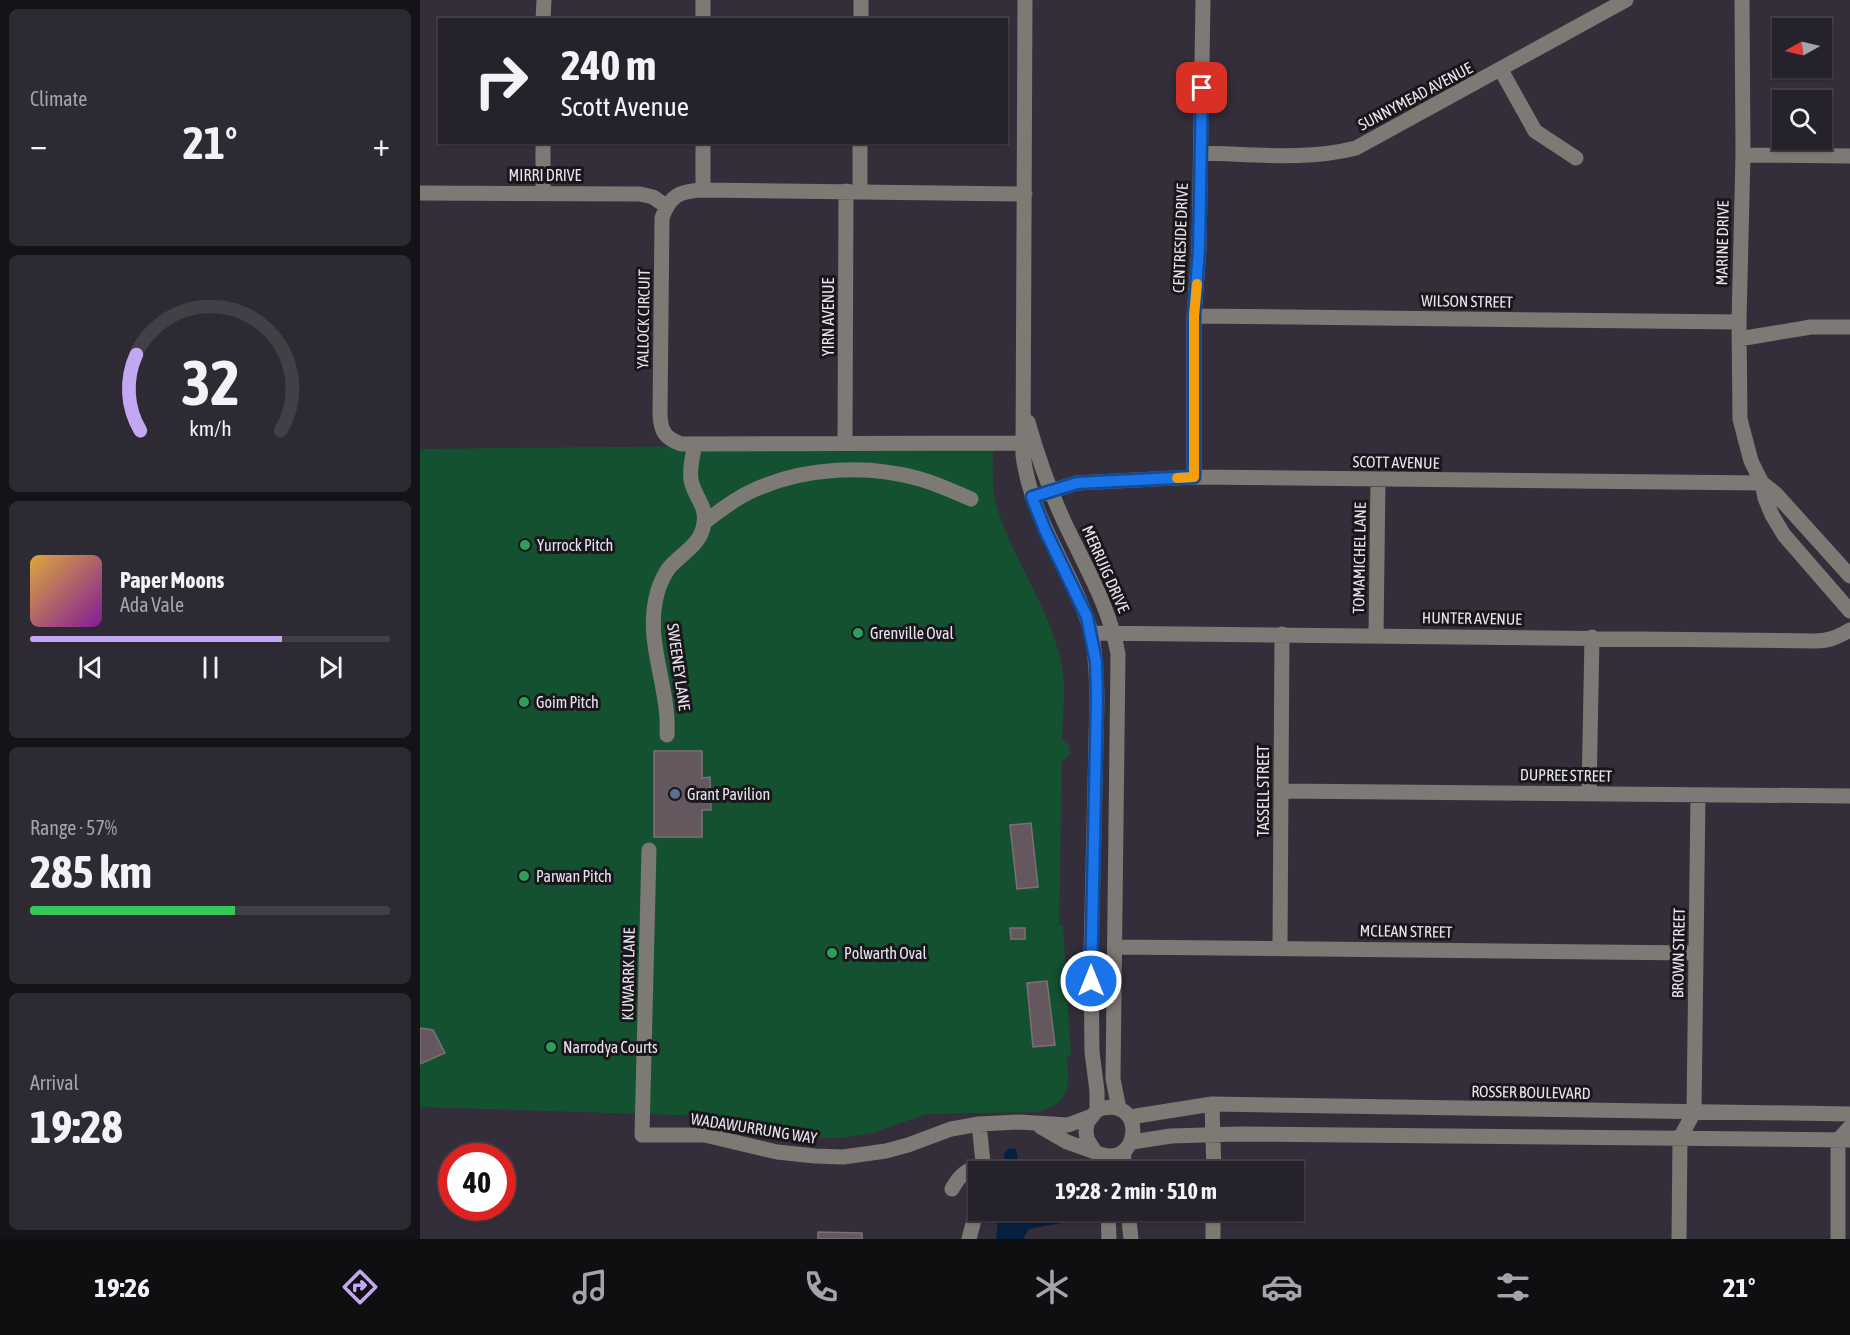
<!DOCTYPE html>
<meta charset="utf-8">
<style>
body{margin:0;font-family:"Asap Condensed",sans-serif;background:#2e2a33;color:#f1f3f6;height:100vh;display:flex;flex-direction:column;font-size:22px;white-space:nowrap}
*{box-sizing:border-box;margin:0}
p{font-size:20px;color:#a4a4a9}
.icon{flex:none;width:33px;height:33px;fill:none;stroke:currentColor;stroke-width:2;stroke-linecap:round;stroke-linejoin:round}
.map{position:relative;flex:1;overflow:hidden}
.sheet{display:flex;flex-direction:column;gap:9px;padding:9px;background:#151318;width:420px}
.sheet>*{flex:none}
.banner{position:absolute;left:18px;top:18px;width:570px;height:126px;border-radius:0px;box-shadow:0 2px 4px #0004,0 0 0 2px #423f47;background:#26222b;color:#f1f3f6;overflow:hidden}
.needle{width:39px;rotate:262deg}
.controls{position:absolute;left:1352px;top:18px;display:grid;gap:12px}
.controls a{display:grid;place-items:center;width:60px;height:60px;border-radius:0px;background:#26222b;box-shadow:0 2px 4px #0004,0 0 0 2px #423f47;font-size:30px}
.speed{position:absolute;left:18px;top:1143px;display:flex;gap:12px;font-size:30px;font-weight:700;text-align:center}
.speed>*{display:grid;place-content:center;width:78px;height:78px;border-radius:50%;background:#26222b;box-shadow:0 2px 4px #0004,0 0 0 2px #423f47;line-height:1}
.speed .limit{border:9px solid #d22;background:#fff;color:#111}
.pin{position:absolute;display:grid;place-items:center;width:51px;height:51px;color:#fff;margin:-26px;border-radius:12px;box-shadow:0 3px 9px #0006}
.me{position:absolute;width:66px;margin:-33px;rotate:0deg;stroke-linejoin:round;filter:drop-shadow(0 0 4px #0008)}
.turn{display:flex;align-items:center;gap:21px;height:126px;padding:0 24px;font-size:27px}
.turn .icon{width:78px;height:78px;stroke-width:2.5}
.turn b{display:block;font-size:42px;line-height:51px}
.big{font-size:45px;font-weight:700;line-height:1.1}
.sheet .tile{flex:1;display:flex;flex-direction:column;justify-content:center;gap:9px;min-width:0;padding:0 21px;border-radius:9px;background:#2e2a33}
.sheet .dial{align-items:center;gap:0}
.dial svg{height:156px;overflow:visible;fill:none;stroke:#423f47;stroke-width:7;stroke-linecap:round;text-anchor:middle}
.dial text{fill:#f1f3f6;stroke:none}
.song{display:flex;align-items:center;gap:18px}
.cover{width:72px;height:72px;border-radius:9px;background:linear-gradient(135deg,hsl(40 70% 55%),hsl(290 70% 35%))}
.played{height:6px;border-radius:3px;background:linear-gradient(90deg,#c3a7f2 70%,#423f47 70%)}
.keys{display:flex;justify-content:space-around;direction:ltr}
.heat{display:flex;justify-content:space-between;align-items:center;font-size:33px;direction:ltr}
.charge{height:9px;border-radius:4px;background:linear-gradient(90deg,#34c759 57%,#423f47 0)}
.trip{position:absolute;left:548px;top:1161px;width:336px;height:60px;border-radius:0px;background:#26222b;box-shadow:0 2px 4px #0004,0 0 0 2px #423f47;font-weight:700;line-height:60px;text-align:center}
.tab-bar{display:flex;height:96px;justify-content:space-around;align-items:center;background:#0f0e11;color:#a4a4a9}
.tab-bar .icon{width:42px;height:42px}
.tab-bar .selected{color:#c3a7f2}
.tab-bar b{font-size:27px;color:#f1f3f6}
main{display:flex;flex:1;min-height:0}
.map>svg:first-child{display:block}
.green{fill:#145131}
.water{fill:#062040}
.building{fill:#64575e;stroke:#7d6f77;stroke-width:1.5}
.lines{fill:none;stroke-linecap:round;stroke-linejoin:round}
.minor{stroke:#7d7974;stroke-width:15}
.route-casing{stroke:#114b97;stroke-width:15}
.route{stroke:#1a73e8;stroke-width:10}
.slow{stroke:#f59e0b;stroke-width:10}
.leisure-dot{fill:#2e9e5b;stroke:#1a171c;stroke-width:2}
.service-dot{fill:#5c6f8a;stroke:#1a171c;stroke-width:2}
.labels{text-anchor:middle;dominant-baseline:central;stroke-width:6;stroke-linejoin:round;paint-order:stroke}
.street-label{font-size:16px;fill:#e8e4ec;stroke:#1a171c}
.poi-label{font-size:16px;fill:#e8e4ec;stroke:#1a171c;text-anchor:start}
</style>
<main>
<section class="sheet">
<div class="tile"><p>Climate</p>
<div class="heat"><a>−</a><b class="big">21°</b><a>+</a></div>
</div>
<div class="tile dial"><svg viewBox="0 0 100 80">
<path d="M14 69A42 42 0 1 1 86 69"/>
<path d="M14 69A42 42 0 0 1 12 30" stroke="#c3a7f2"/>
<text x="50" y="56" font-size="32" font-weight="700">32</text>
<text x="50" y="72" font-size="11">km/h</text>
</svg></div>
<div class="tile">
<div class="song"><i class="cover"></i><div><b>Paper Moons</b><p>Ada Vale</p></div></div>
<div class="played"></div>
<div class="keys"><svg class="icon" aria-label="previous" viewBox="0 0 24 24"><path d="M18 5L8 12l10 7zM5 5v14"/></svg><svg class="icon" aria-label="pause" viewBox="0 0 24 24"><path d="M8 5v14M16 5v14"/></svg><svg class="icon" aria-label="next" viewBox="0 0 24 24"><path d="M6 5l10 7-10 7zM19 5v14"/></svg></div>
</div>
<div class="tile"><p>Range · 57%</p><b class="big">285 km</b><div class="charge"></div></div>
<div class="tile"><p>Arrival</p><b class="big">19:28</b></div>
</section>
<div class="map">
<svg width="1430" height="1239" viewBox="0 0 1430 1239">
<rect width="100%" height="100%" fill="#332e39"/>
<path class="green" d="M 573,443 C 573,465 571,487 577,508 C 593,559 627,604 640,657 C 647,683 643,713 642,740 L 649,745 L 650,754 L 642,762 L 639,925 L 643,925 L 651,1057 L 647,1055 C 648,1087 653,1102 617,1112 L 507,1114 L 452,1133 L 422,1138 L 399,1138 L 353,1131 L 288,1116 L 0,1107 L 0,449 Z"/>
<path class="water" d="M 589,1148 L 596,1149 L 600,1171 L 586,1171 L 584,1154 Z
M 579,1211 L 579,1210 L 646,1211 L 641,1223 L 609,1229 L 604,1237 L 605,1239 L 576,1239 Z"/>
<path class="building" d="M 234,751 L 282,751 L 282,778 L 290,777 L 291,810 L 282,810 L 282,837 L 234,837 Z
M 611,823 L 618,887 L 597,889 L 590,825 Z
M 590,928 L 605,928 L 605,939 L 591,939 Z
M 627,981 L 635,1045 L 613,1047 L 607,983 Z
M 0,1028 L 13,1030 L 25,1053 L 0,1064 Z
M 398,1232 L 442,1233 L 442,1239 L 398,1239 Z"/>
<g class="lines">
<path class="minor" d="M 283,0 L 283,20
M 605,0 L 603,455 C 610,514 646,562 666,616 C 676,642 676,671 677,698 L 671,957 L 672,1052 L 677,1091 L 677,1110 L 667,1123 L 666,1131 L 667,1139 L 675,1152 C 721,1175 729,1092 677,1110
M 1322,0 L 1323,155 L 1319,322 L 1320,419 L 1331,461 L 1342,483 L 1345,498 L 1352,515 L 1364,535 L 1430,611
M 123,20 L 124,0
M 441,20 L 441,0
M 1081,70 L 1115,131 L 1156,158
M 283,142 L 283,190
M 781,153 C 832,154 886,161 936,148 L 1206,0
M 1323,155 L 1430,156
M 440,192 L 440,142
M 0,193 L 220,194 L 233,197 L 246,206
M 123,193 L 123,142
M 774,316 L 1319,322
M 1319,339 L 1391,327 L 1430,327
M 608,422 C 617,454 628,486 642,517 C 663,563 689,604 698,654 L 693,1079 L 699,1109
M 425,443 L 426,191
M 602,443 L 261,444 C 245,438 241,432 240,415 L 242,218 C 250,195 260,191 283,190 L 605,194
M 774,477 L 774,316 L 779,249 L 783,0
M 1342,483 L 1356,494 L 1430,576
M 612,497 L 657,483 L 774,477 L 1342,483
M 285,522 C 300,510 316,498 334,490 C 384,467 448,464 500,479 C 518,484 534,492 551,499
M 671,633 L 1395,641 C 1409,641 1418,637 1430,630
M 956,635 L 958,480
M 247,735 C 250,687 224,642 237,594 C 239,585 243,577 248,569 C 261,553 281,546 284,523 C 287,506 274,496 271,480 C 269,468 273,456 275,444
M 861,791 L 1430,796
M 1169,794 L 1172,637
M 229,850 L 222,1135 L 285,1135 L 357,1152 L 395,1156 L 423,1157 L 466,1151 L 488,1145 L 531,1129 L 559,1124 L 599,1122 L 648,1125 L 672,1116
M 696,947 L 1276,953
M 860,947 L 862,634
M 792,1104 L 794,1172
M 710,1117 L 792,1104 L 1430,1114
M 559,1124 L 564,1172
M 621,1127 L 647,1142 L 675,1152
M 712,1142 L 751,1136 L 818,1134 L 1430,1140
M 703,1172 L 704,1151
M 532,1189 C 540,1174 547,1169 564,1166
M 688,1210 L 689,1239
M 708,1210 L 711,1239
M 549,1239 L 558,1205
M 793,1239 L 793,1210
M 1259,1239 L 1260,1138 L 1274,1112 L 1278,795
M 1418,1239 L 1418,1140 L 1430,1127"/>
</g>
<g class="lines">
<defs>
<path id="route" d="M 671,981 L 677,698 L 676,662 L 667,617 L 625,530 L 612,497 L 657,483 L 774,477 L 774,316 L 779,249 L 782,88"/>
</defs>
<use href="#route" class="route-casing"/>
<use href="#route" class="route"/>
<path class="slow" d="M 757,478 L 774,477 L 774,316 L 777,284"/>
</g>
<g class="leisure-dot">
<circle cx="105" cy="545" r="6"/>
<circle cx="438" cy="633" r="6"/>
<circle cx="104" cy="702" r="6"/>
<circle cx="104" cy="876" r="6"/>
<circle cx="412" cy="953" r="6"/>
<circle cx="131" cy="1047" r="6"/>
</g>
<circle class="service-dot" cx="255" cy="794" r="6"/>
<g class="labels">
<g class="street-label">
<text transform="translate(995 96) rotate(-28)">SUNNYMEAD AVENUE</text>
<text x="125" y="175">MIRRI DRIVE</text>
<text transform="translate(760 238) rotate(-88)">CENTRESIDE DRIVE</text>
<text transform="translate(1302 243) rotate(-89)">MARINE DRIVE</text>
<text transform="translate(1047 301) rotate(1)">WILSON STREET</text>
<text transform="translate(408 317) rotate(-90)">YIRN AVENUE</text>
<text transform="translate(223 319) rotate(-89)">YALLOCK CIRCUIT</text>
<text transform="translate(976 462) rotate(1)">SCOTT AVENUE</text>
<text transform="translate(939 558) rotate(-89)">TOMAMICHEL LANE</text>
<text transform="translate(686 569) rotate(66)">MERRIJIG DRIVE</text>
<text transform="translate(1052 618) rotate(1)">HUNTER AVENUE</text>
<text transform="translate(259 667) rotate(82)">SWEENEY LANE</text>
<text transform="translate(1146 775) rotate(1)">DUPREE STREET</text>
<text transform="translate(843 791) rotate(-90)">TASSELL STREET</text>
<text transform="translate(986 931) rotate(1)">MCLEAN STREET</text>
<text transform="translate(1258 953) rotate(-89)">BROWN STREET</text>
<text transform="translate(208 974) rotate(-89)">KUWARRK LANE</text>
<text transform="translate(1111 1092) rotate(1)">ROSSER BOULEVARD</text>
<text transform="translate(334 1128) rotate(9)">WADAWURRUNG WAY</text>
</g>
<g class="poi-label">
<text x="117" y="545">Yurrock Pitch</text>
<text x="450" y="633">Grenville Oval</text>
<text x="116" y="702">Goim Pitch</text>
<text x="267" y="794">Grant Pavilion</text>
<text x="116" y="876">Parwan Pitch</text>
<text x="424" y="953">Polwarth Oval</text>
<text x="143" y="1047">Narrodya Courts</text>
</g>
</g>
</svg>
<div class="controls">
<a><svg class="needle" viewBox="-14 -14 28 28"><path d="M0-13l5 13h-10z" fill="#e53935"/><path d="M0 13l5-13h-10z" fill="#a4a4a9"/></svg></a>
<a><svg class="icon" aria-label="search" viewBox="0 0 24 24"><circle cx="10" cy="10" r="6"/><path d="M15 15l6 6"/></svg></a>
</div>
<div class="speed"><div class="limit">40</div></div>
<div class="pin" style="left:782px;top:88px;background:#d93025"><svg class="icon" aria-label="arrive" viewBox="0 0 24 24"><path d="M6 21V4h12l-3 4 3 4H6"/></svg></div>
<svg class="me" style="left:671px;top:981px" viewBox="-20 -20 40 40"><circle r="17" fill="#1a73e8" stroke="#fff" stroke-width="3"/><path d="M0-11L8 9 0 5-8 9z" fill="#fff"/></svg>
<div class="trip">19:28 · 2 min · 510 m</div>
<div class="banner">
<div class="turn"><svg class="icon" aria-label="right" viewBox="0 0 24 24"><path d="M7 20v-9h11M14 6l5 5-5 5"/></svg><div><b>240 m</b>Scott Avenue</div></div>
</div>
</div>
</main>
<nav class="tab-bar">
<b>19:26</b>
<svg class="icon selected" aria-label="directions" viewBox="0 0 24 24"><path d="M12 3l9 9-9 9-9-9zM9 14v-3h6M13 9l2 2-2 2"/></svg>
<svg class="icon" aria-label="music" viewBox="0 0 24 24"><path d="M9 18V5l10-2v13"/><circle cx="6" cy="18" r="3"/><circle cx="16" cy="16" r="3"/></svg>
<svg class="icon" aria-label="phone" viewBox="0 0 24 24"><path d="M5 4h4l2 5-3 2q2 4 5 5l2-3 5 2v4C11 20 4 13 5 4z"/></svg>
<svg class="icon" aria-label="climate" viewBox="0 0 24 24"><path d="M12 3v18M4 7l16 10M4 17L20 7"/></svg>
<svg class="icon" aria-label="car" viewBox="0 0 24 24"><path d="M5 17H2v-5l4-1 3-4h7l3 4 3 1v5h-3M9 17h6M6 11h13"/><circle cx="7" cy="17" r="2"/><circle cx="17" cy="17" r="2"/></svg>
<svg class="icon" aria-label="filters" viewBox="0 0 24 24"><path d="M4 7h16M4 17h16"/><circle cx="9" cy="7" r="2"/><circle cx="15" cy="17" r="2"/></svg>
<b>21°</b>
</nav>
